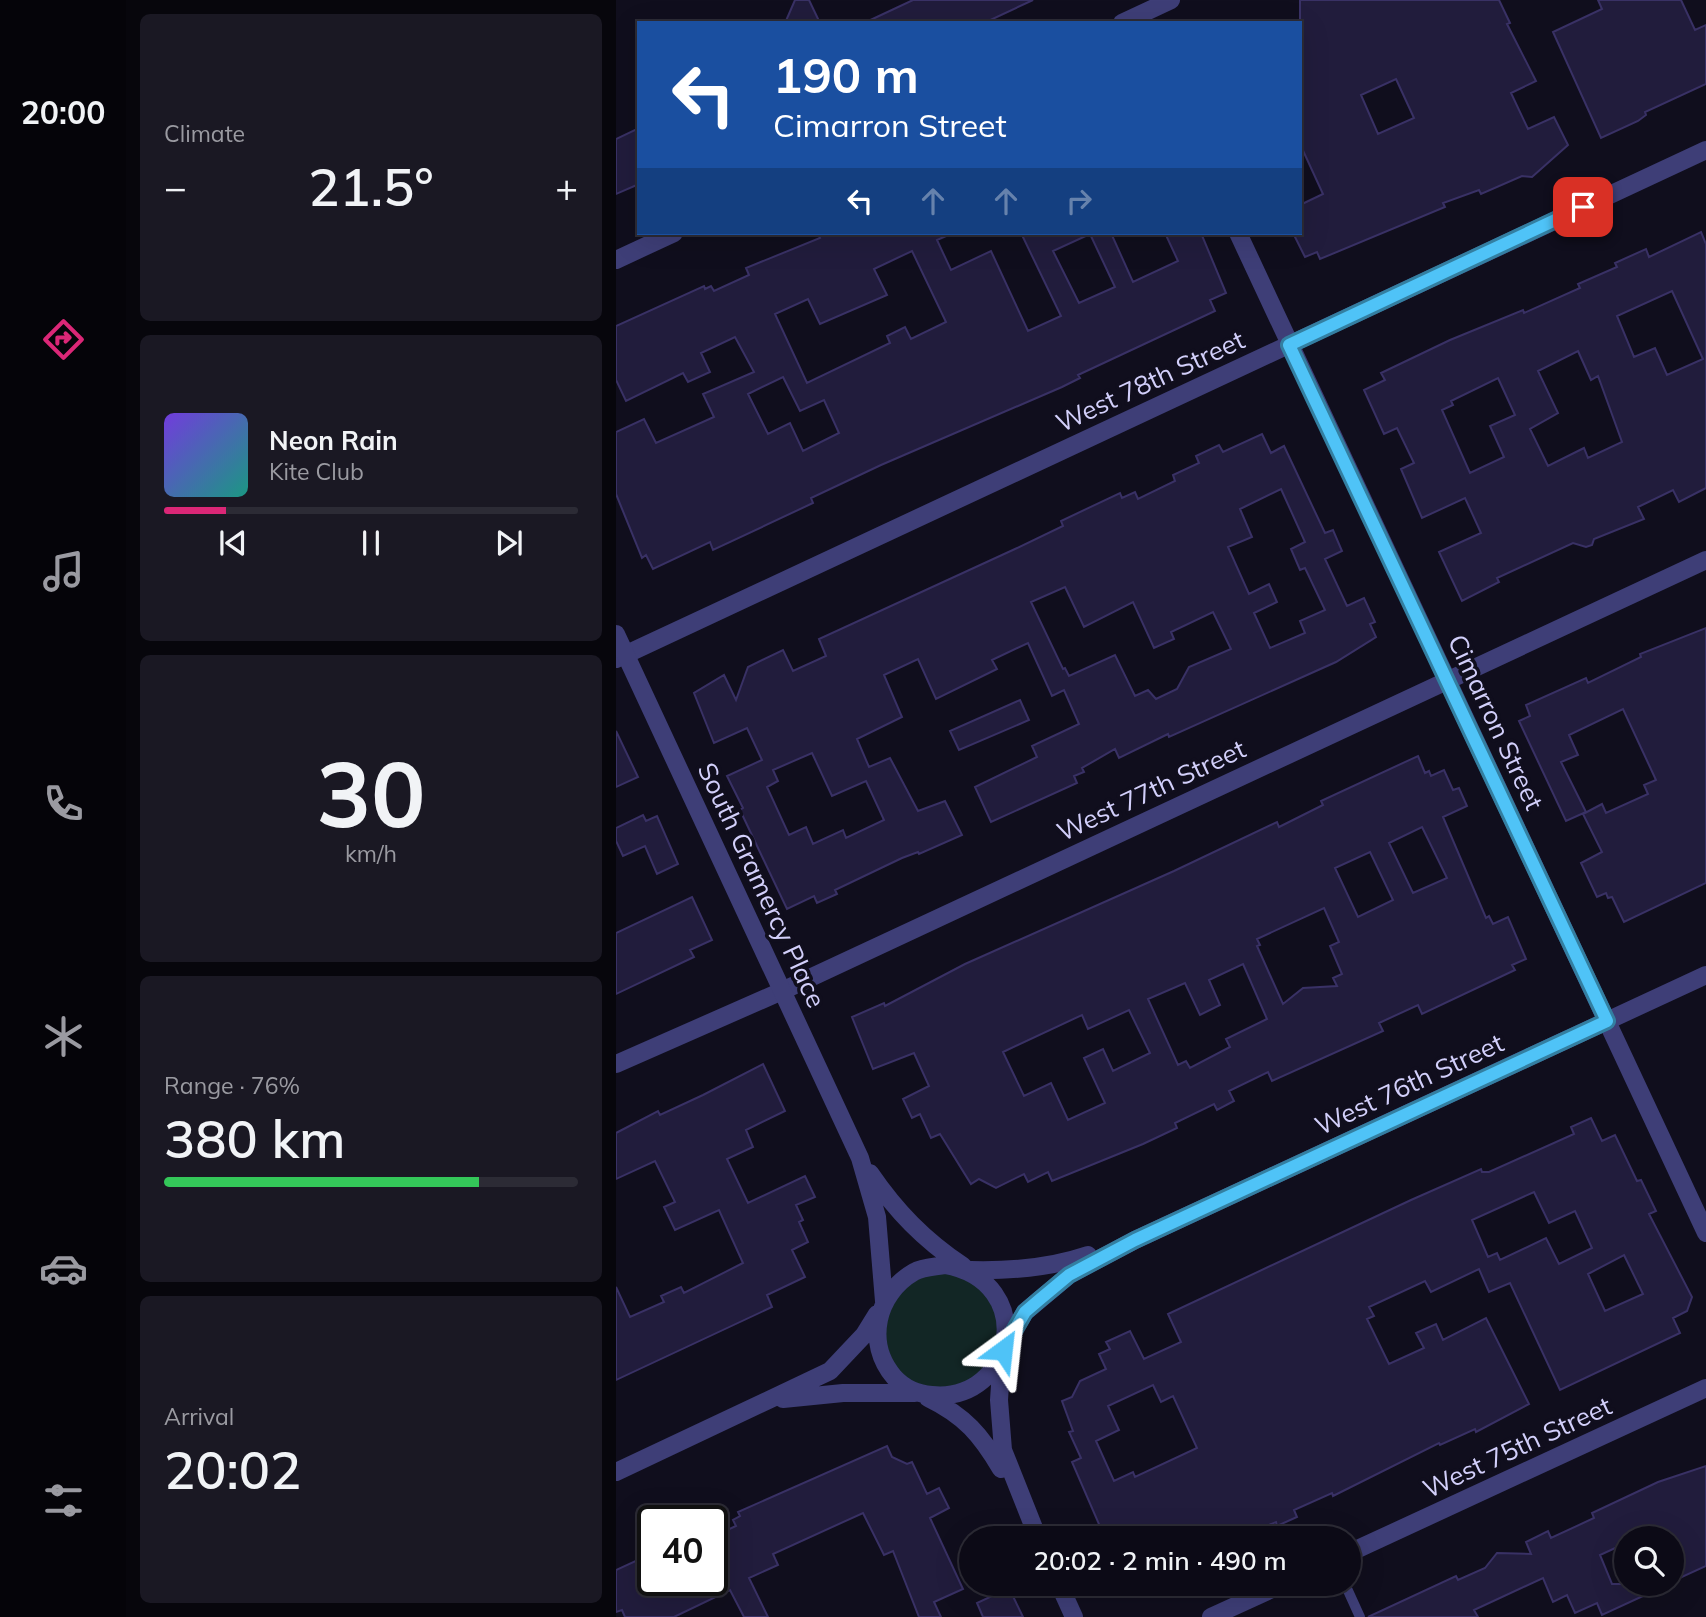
<!DOCTYPE html>
<meta charset="utf-8">
<style>
body{margin:0;font-family:Mulish,sans-serif;background:#1a1823;color:#f1f3f6;height:100vh;display:flex;flex-direction:column;font-size:26px;white-space:nowrap}
*{box-sizing:border-box;margin:0}
p{font-size:23px;color:#9a9aa1}
.icon{flex:none;width:38px;height:38px;fill:none;stroke:currentColor;stroke-width:2;stroke-linecap:round;stroke-linejoin:round}
.map{position:relative;flex:1;overflow:hidden}
.side{display:flex;flex-direction:column;gap:14px;padding:14px;background:#07060c;width:490px}
.side>*{flex:none}
.top-card{position:absolute;left:21px;top:21px;width:665px;height:214px;border-radius:0px;box-shadow:0 7px 28px #0002,0 0 0 2px #2c2b35;background:#1a4fa0;color:#fff;overflow:hidden}
.controls{position:absolute;left:998px;top:1526px;display:grid;gap:14px}
.controls a{display:grid;place-items:center;width:70px;height:70px;border-radius:50%;background:#0c0a16;box-shadow:0 7px 28px #0002,0 0 0 2px #2c2b35;font-size:35px}
.speed{position:absolute;left:21px;top:1505px;display:flex;gap:14px;font-size:35px;font-weight:700;text-align:center}
.speed>*{display:grid;place-content:center;width:91px;height:91px;border-radius:50%;background:#0c0a16;box-shadow:0 7px 28px #0002,0 0 0 2px #2c2b35;line-height:1}
.speed .limit{border:4px solid #111;border-radius:10px;background:#fff;color:#111}
.pin{position:absolute;display:grid;place-items:center;width:60px;height:60px;color:#fff;margin:-30px;border-radius:14px;box-shadow:0 4px 10px #0006}
.me{position:absolute;width:77px;margin:-38px;rotate:30deg;stroke-linejoin:round;filter:drop-shadow(0 0 5px #0008)}
.turn{display:flex;align-items:center;gap:24px;height:147px;padding:0 21px;font-size:32px}
.turn .icon{width:91px;height:91px;stroke-width:2.5}
.turn b{display:block;font-size:49px;line-height:60px}
.lanes{display:flex;align-items:center;height:66px;padding:0 21px;background:#0003;justify-content:center;gap:35px;direction:ltr}
.lanes .off{opacity:.35}
.big{font-size:52px;font-weight:600;line-height:1.1}
.side .card{flex:1;display:flex;flex-direction:column;justify-content:center;gap:10px;min-width:0;padding:0 24px;border-radius:10px;background:#1a1823}
.side .dial{align-items:center;gap:0}
.dial b{font-size:91px;line-height:1}
.song{display:flex;align-items:center;gap:21px}
.cover{width:84px;height:84px;border-radius:10px;background:linear-gradient(135deg,hsl(260 70% 55%),hsl(170 70% 35%))}
.played{height:7px;border-radius:4px;background:linear-gradient(90deg,#db2777 15%,#2c2b35 15%)}
.keys{display:flex;justify-content:space-around;direction:ltr}
.heat{display:flex;justify-content:space-between;align-items:center;font-size:38px;direction:ltr}
.charge{height:10px;border-radius:5px;background:linear-gradient(90deg,#34c759 76%,#2c2b35 0)}
.trip{position:absolute;left:343px;top:1526px;width:402px;height:70px;border-radius:35px;background:#0c0a16;box-shadow:0 7px 28px #0002,0 0 0 2px #2c2b35;font-weight:600;line-height:70px;text-align:center}
main{display:flex;flex:1;min-height:0}
.dock{display:flex;flex-direction:column;width:126px;justify-content:space-around;align-items:center;background:#050409;color:#9a9aa1}
.dock .icon{width:49px;height:49px}
.dock .active{color:#db2777}
.dock b{font-size:32px;color:#f1f3f6}
.map>svg:first-child{display:block}
.green{fill:#122625}
.building{fill:#211c3c;stroke:#393165;stroke-width:2;fill-rule:evenodd}
.lines{fill:none;stroke-linecap:round;stroke-linejoin:round}
.service{stroke:#3e3e77;stroke-width:10}
.minor{stroke:#3e3e77;stroke-width:18}
.tertiary{stroke:#3e3e77;stroke-width:18}
.route-casing{stroke:#337fa1;stroke-width:18}
.route{stroke:#4fc3f7;stroke-width:12}
.labels{text-anchor:middle;dominant-baseline:central;stroke-width:7;stroke-linejoin:round;paint-order:stroke}
.street-label{font-size:26px;fill:#d2cffa;stroke:#100e1d}
</style>
<main>
<nav class="dock">
<b>20:00</b>
<svg class="icon active" aria-label="directions" viewBox="0 0 24 24"><path d="M12 3l9 9-9 9-9-9zM9 14v-3h6M13 9l2 2-2 2"/></svg>
<svg class="icon" aria-label="music" viewBox="0 0 24 24"><path d="M9 18V5l10-2v13"/><circle cx="6" cy="18" r="3"/><circle cx="16" cy="16" r="3"/></svg>
<svg class="icon" aria-label="phone" viewBox="0 0 24 24"><path d="M5 4h4l2 5-3 2q2 4 5 5l2-3 5 2v4C11 20 4 13 5 4z"/></svg>
<svg class="icon" aria-label="climate" viewBox="0 0 24 24"><path d="M12 3v18M4 7l16 10M4 17L20 7"/></svg>
<svg class="icon" aria-label="car" viewBox="0 0 24 24"><path d="M5 17H2v-5l4-1 3-4h7l3 4 3 1v5h-3M9 17h6M6 11h13"/><circle cx="7" cy="17" r="2"/><circle cx="17" cy="17" r="2"/></svg>
<svg class="icon" aria-label="filters" viewBox="0 0 24 24"><path d="M4 7h16M4 17h16"/><circle cx="9" cy="7" r="2"/><circle cx="15" cy="17" r="2"/></svg>
</nav>
<section class="side">
<div class="card"><p>Climate</p>
<div class="heat"><a>−</a><b class="big">21.5°</b><a>+</a></div>
</div>
<div class="card">
<div class="song"><i class="cover"></i><div><b>Neon Rain</b><p>Kite Club</p></div></div>
<div class="played"></div>
<div class="keys"><svg class="icon" aria-label="previous" viewBox="0 0 24 24"><path d="M18 5L8 12l10 7zM5 5v14"/></svg><svg class="icon" aria-label="pause" viewBox="0 0 24 24"><path d="M8 5v14M16 5v14"/></svg><svg class="icon" aria-label="next" viewBox="0 0 24 24"><path d="M6 5l10 7-10 7zM19 5v14"/></svg></div>
</div>
<div class="card dial"><b>30</b><p>km/h</p></div>
<div class="card"><p>Range · 76%</p><b class="big">380 km</b><div class="charge"></div></div>
<div class="card"><p>Arrival</p><b class="big">20:02</b></div>
</section>
<div class="map">
<svg width="1090" height="1617" viewBox="0 0 1090 1617">
<rect width="100%" height="100%" fill="#100e1d"/>
<path class="green" d="M 327,1272 L 349,1275 L 381,1304 C 382,1317 386,1336 382,1347 C 364,1401 274,1404 268,1346 C 267,1333 272,1316 273,1303 L 303,1275 Z"/>
<path class="building" d="M 179,0 L 193,0 L 204,23 L 169,23 Z
M 297,0 L 417,0 L 368,23 L 248,23 Z
M 684,0 L 883,0 L 894,23 L 891,24 L 920,81 L 895,93 L 912,129 L 938,117 L 952,145 L 916,177 L 906,176 L 865,194 L 863,190 L 827,203 L 829,207 L 704,259 L 701,252 L 689,257 L 677,233 L 684,233 L 684,205 L 707,194 L 684,144 ZM 780,79 L 798,118 L 762,134 L 745,95 Z
M 982,0 L 1065,0 L 1079,30 L 1090,25 L 1090,84 L 1029,112 L 1030,115 L 1022,121 L 985,138 L 937,32 L 986,9 Z
M 23,128 L 23,184 L 0,194 L 0,139 Z
M 1085,232 L 1090,244 L 1090,488 L 1063,502 L 1057,490 L 1022,507 L 1028,519 L 978,539 L 976,545 L 970,547 L 957,543 L 881,578 L 883,582 L 846,601 L 823,552 L 865,533 L 849,498 L 806,518 L 785,469 L 798,463 L 781,428 L 768,434 L 748,390 L 769,380 L 765,373 L 834,340 L 907,310 L 908,313 L 964,288 L 962,284 L 1001,267 L 999,263 L 1030,249 L 1033,257 ZM 1056,291 L 1087,359 L 1051,375 L 1039,348 L 1018,357 L 1001,316 ZM 962,351 L 975,380 L 982,376 L 1006,442 L 972,458 L 968,448 L 932,466 L 914,429 L 942,413 L 922,371 ZM 882,378 L 899,415 L 874,426 L 888,457 L 854,473 L 826,410 L 837,405 L 835,401 Z
M 202,233 L 337,233 L 321,240 L 335,270 L 375,251 L 412,331 L 445,316 L 405,233 L 495,233 L 517,282 L 562,261 L 549,233 L 585,233 L 610,293 L 594,300 L 599,311 L 462,375 L 464,378 L 446,387 L 265,465 L 195,498 L 197,503 L 97,550 L 94,542 L 37,569 L 30,555 L 26,558 L 0,494 L 0,432 L 28,419 L 40,443 L 98,417 L 87,394 L 138,372 L 119,337 L 85,353 L 94,372 L 72,382 L 67,373 L 10,401 L 0,380 L 0,326 L 88,286 L 89,289 L 95,286 L 98,291 L 133,275 L 130,268 L 204,238 ZM 474,234 L 499,287 L 463,303 L 437,251 ZM 296,251 L 330,322 L 295,339 L 289,327 L 271,336 L 274,343 L 191,383 L 159,314 L 192,299 L 204,324 L 271,295 L 258,269 ZM 167,377 L 184,411 L 208,400 L 223,433 L 187,451 L 174,423 L 152,434 L 132,394 Z
M 646,434 L 655,453 L 668,446 L 709,533 L 717,530 L 726,551 L 709,559 L 731,606 L 748,598 L 759,622 L 754,624 L 760,637 L 720,662 L 553,737 L 552,734 L 503,758 L 499,749 L 466,768 L 468,772 L 458,776 L 461,783 L 375,822 L 359,787 L 421,757 L 416,746 L 463,724 L 448,690 L 436,696 L 412,643 L 376,660 L 381,669 L 320,699 L 302,659 L 268,675 L 286,717 L 241,739 L 253,767 L 274,758 L 302,811 L 329,801 L 346,835 L 303,854 L 302,852 L 286,858 L 219,890 L 221,894 L 201,903 L 198,896 L 171,909 L 124,810 L 127,808 L 111,776 L 146,760 L 131,728 L 98,743 L 78,693 L 108,675 L 120,700 L 132,667 L 167,650 L 177,671 L 210,656 L 203,639 L 399,549 L 447,526 L 445,521 L 504,493 L 506,498 L 519,492 L 522,499 L 559,481 L 557,475 L 583,463 L 580,456 L 603,445 L 607,452 ZM 665,489 L 689,542 L 675,549 L 684,570 L 689,568 L 709,610 L 684,621 L 689,633 L 654,648 L 638,613 L 661,602 L 653,584 L 633,594 L 612,547 L 636,537 L 624,509 ZM 449,587 L 468,627 L 517,602 L 538,648 L 558,639 L 555,632 L 597,612 L 615,649 L 573,667 L 561,689 L 540,699 L 532,690 L 519,696 L 499,655 L 453,676 L 449,668 L 447,669 L 415,602 ZM 196,753 L 216,796 L 250,781 L 268,820 L 230,838 L 227,830 L 197,844 L 190,827 L 173,835 L 151,787 L 162,781 L 157,770 Z
M 1090,628 L 1090,883 L 1008,922 L 996,897 L 992,898 L 990,893 L 981,897 L 965,863 L 986,852 L 967,814 L 986,804 L 990,813 L 1032,794 L 1028,785 L 1040,780 L 1007,709 L 953,735 L 962,755 L 945,762 L 970,812 L 950,821 L 903,721 L 914,716 L 910,705 L 970,678 L 972,683 L 1025,657 L 1024,654 Z
M 404,700 L 413,720 L 343,750 L 334,731 Z
M 0,731 L 22,777 L 0,787 Z
M 802,756 L 809,773 L 813,771 L 815,776 L 828,770 L 837,790 L 843,788 L 851,806 L 827,817 L 870,918 L 873,916 L 877,924 L 892,917 L 910,959 L 896,965 L 899,970 L 806,1014 L 802,1005 L 763,1023 L 767,1031 L 656,1081 L 652,1072 L 613,1091 L 618,1101 L 601,1110 L 598,1104 L 559,1123 L 561,1128 L 527,1144 L 436,1181 L 432,1172 L 412,1182 L 408,1174 L 380,1188 L 363,1179 L 355,1184 L 324,1134 L 315,1138 L 304,1114 L 296,1118 L 287,1099 L 313,1086 L 298,1053 L 257,1069 L 236,1017 L 268,1003 L 269,1006 L 349,964 L 558,871 L 661,822 L 663,827 L 707,805 L 705,801 ZM 806,827 L 831,878 L 797,893 L 773,843 ZM 754,852 L 777,900 L 742,917 L 719,868 ZM 708,908 L 723,942 L 714,946 L 726,974 L 717,978 L 721,986 L 687,988 L 667,1004 L 641,946 L 644,945 L 641,939 ZM 627,964 L 651,1019 L 610,1039 L 614,1047 L 574,1068 L 570,1061 L 562,1065 L 532,999 L 569,983 L 584,1015 L 604,1005 L 593,980 ZM 513,1010 L 534,1053 L 497,1071 L 487,1049 L 468,1058 L 489,1103 L 452,1120 L 435,1083 L 408,1096 L 387,1052 L 466,1015 L 472,1029 Z
M 27,815 L 30,821 L 41,816 L 62,864 L 41,874 L 29,846 L 7,856 L 0,841 L 0,828 Z
M 76,897 L 96,940 L 74,950 L 78,957 L 0,994 L 0,933 Z
M 147,1064 L 169,1111 L 130,1130 L 137,1147 L 111,1159 L 132,1203 L 189,1176 L 199,1197 L 180,1205 L 187,1220 L 183,1222 L 192,1242 L 176,1250 L 189,1277 L 151,1295 L 156,1307 L 0,1380 L 0,1287 L 14,1317 L 48,1302 L 45,1296 L 65,1287 L 68,1293 L 127,1263 L 103,1210 L 59,1230 L 48,1207 L 59,1202 L 39,1161 L 0,1179 L 0,1133 L 42,1111 L 44,1115 L 87,1095 Z
M 975,1118 L 986,1141 L 999,1135 L 1021,1181 L 1025,1180 L 1040,1211 L 1033,1214 L 1076,1297 L 1071,1311 L 1057,1318 L 1064,1333 L 944,1390 L 894,1283 L 873,1292 L 863,1269 L 815,1292 L 809,1281 L 753,1307 L 758,1316 L 751,1319 L 773,1364 L 808,1348 L 800,1333 L 820,1324 L 827,1340 L 870,1318 L 913,1404 L 860,1432 L 859,1429 L 824,1445 L 823,1443 L 717,1496 L 716,1493 L 678,1510 L 681,1517 L 661,1526 L 660,1522 L 622,1538 L 489,1538 L 456,1462 L 465,1458 L 453,1432 L 457,1431 L 446,1401 L 456,1397 L 464,1381 L 490,1369 L 483,1354 L 494,1349 L 490,1342 L 514,1331 L 528,1359 L 565,1342 L 552,1314 L 795,1200 L 865,1169 L 866,1172 L 873,1172 L 958,1134 L 955,1127 ZM 918,1192 L 933,1223 L 959,1211 L 976,1248 L 943,1264 L 930,1238 L 884,1260 L 881,1253 L 872,1257 L 856,1220 ZM 1008,1255 L 1027,1294 L 989,1311 L 972,1274 ZM 537,1385 L 545,1402 L 557,1396 L 581,1448 L 519,1477 L 517,1472 L 498,1481 L 480,1441 L 503,1430 L 492,1406 Z
M 271,1446 L 276,1457 L 291,1464 L 296,1462 L 311,1494 L 323,1488 L 333,1508 L 314,1518 L 347,1589 L 318,1602 L 325,1617 L 303,1617 L 277,1551 L 268,1555 L 247,1513 L 157,1554 L 162,1565 L 133,1578 L 152,1617 L 128,1617 L 114,1590 L 58,1617 L 9,1617 L 6,1610 L 0,1612 L 0,1570 L 26,1558 L 36,1580 L 96,1580 L 96,1537 L 120,1526 L 117,1520 L 124,1516 L 122,1512 Z
M 1090,1466 L 1090,1566 L 1055,1582 L 1055,1538 L 1010,1538 L 1010,1543 L 984,1555 L 996,1584 L 1053,1584 L 986,1615 L 981,1603 L 959,1613 L 951,1595 L 937,1602 L 927,1578 L 858,1610 L 862,1617 L 752,1617 L 840,1576 L 842,1580 L 869,1568 L 881,1553 L 915,1554 L 910,1542 L 932,1531 L 935,1538 L 978,1518 L 976,1513 L 1042,1482 Z
M 393,1588 L 407,1617 L 367,1617 L 361,1603 Z"/>
<g class="lines">
<path class="service" d="M 729,1584 L 744,1617"/>
<path class="minor" d="M 506,23 L 555,0
M 622,233 L 1090,1233
M 0,260 L 58,233
M 0,659 L 1090,150
M 0,1064 L 166,991 L 1090,560
M 733,1553 L 1090,1388
M 595,1617 L 667,1584"/>
<path class="tertiary" d="M 0,634 L 244,1158 L 261,1217 L 268,1301
M 254,1173 C 280,1211 308,1240 347,1266
M 329,1265 C 423,1282 399,1403 316,1395 C 302,1394 288,1388 278,1377 C 249,1343 260,1294 298,1272 C 307,1267 319,1267 329,1265 Z
M 355,1270 C 396,1271 434,1268 472,1255
M 387,1350 L 409,1312 L 453,1275 L 519,1240 L 1090,975
M 386,1356 L 383,1400 L 387,1450 L 422,1538
M 312,1398 C 349,1416 365,1435 385,1469
M 167,1399 L 227,1393 L 299,1393
M 0,1472 L 214,1371 L 248,1335 L 261,1314
M 443,1584 L 458,1617"/>
</g>
<g class="lines">
<defs>
<path id="route" d="M 387,1350 L 409,1312 L 423,1300 L 453,1275 L 519,1240 L 991,1021 L 673,345 L 967,207"/>
</defs>
<use href="#route" class="route-casing"/>
<use href="#route" class="route"/>
</g>
<g class="labels">
<g class="street-label">
<text transform="translate(534 381) rotate(-25)">West 78th Street</text>
<text transform="translate(880 722) rotate(65)">Cimarron Street</text>
<text transform="translate(535 790) rotate(-25)">West 77th Street</text>
<text transform="translate(146 885) rotate(65)">South Gramercy Place</text>
<text transform="translate(793 1084) rotate(-25)">West 76th Street</text>
<text transform="translate(901 1447) rotate(-25)">West 75th Street</text>
</g>
</g>
</svg>
<div class="controls">
<a><svg class="icon" aria-label="search" viewBox="0 0 24 24"><circle cx="10" cy="10" r="6"/><path d="M15 15l6 6"/></svg></a>
</div>
<div class="speed"><div class="limit">40</div></div>
<div class="pin" style="left:967px;top:207px;background:#d93025"><svg class="icon" aria-label="arrive" viewBox="0 0 24 24"><path d="M6 21V4h12l-3 4 3 4H6"/></svg></div>
<svg class="me" style="left:387px;top:1350px" viewBox="-20 -20 40 40"><path d="M0-17L14 15 0 8-14 15z" fill="#4fc3f7" stroke="#fff" stroke-width="4"/></svg>
<div class="trip">20:02 · 2 min · 490 m</div>
<div class="top-card">
<div class="turn"><svg class="icon" aria-label="left" viewBox="0 0 24 24"><path d="M17 20v-9H6M10 6l-5 5 5 5"/></svg><div><b>190 m</b>Cimarron Street</div></div>
<div class="lanes"><svg class="icon" aria-label="left" viewBox="0 0 24 24"><path d="M17 20v-9H6M10 6l-5 5 5 5"/></svg><svg class="icon off" aria-label="ahead" viewBox="0 0 24 24"><path d="M12 20V5M6 11l6-6 6 6"/></svg><svg class="icon off" aria-label="ahead" viewBox="0 0 24 24"><path d="M12 20V5M6 11l6-6 6 6"/></svg><svg class="icon off" aria-label="right" viewBox="0 0 24 24"><path d="M7 20v-9h11M14 6l5 5-5 5"/></svg></div>
</div>
</div>
</main>
